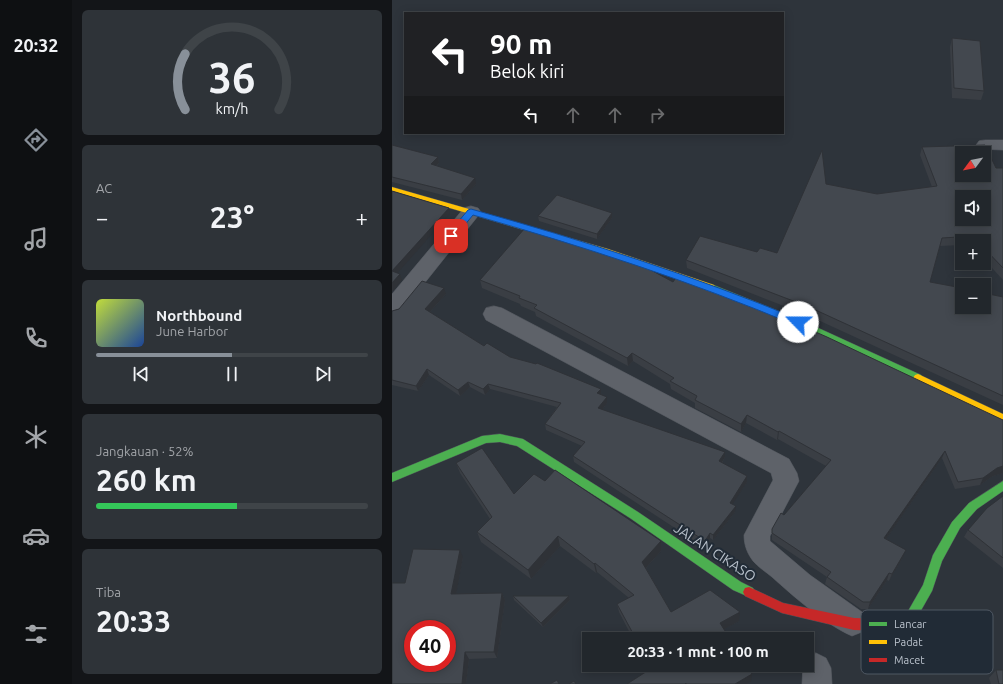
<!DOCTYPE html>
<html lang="id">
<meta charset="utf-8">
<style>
body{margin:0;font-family:Ubuntu,sans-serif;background:#2e3338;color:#f1f3f6;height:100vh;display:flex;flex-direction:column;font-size:15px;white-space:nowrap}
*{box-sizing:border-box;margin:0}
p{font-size:13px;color:#a2a5a9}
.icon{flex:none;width:22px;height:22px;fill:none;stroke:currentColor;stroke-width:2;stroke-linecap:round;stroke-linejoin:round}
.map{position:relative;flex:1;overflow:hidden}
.panel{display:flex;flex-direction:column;gap:10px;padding:10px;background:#131518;width:320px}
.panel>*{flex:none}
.guide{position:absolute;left:12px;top:12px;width:380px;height:122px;border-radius:0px;box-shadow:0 2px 10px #0003,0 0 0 1px #3f4448;background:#202124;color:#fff;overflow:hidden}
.needle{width:26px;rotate:238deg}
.tools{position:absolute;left:563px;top:146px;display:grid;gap:8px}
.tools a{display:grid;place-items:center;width:36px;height:36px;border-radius:0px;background:#22272c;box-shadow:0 2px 10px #0003,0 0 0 1px #3f4448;font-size:20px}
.speed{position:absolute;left:12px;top:620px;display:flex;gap:8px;font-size:20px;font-weight:700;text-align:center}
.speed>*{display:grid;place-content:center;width:52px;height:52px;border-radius:50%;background:#22272c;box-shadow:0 2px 10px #0003,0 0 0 1px #3f4448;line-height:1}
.speed .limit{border:6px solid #d22;background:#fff;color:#111}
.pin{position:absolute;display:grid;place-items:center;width:34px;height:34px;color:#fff;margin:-17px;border-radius:8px;box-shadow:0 2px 6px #0006}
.me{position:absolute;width:44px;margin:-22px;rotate:293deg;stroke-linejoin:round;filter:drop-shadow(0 0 3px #0008)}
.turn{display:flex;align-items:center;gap:14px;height:84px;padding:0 20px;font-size:18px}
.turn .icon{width:52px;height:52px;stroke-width:2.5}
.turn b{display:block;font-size:28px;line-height:34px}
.lanes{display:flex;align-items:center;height:38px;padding:0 20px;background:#0003;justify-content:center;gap:20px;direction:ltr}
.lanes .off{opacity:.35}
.big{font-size:30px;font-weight:600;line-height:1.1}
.panel .widget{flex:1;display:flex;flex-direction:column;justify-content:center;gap:6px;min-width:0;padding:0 14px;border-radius:6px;background:#2e3338}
.panel .dial{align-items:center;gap:0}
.dial svg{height:104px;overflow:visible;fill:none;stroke:#3f4448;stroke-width:7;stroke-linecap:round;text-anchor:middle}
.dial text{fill:#f1f3f6;stroke:none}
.song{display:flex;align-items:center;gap:12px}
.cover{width:48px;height:48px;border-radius:6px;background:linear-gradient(135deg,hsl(70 70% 55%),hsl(220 70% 35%))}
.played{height:4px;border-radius:2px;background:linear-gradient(90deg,#889099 50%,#3f4448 50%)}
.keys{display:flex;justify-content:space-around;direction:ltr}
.heat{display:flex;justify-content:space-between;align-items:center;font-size:22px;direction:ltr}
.charge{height:6px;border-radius:3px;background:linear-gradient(90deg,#34c759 52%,#3f4448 0)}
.trip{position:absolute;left:190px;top:632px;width:232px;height:40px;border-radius:0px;background:#22272c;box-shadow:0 2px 10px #0003,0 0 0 1px #3f4448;font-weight:600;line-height:40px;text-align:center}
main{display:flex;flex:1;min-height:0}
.dock{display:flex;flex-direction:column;width:72px;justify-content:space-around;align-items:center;background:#0e1012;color:#a2a5a9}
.dock .icon{width:28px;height:28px}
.dock .selected{color:#889099}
.dock b{font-size:18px;color:#f1f3f6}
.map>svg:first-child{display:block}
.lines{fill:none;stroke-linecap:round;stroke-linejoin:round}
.street-casing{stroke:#4c5158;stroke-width:1}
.fast-casing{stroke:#4c5158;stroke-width:1}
.slow-casing{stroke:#4c5158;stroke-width:1}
.jam-casing{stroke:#4c5158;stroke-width:1}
.street{fill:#5e6269;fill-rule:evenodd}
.fast{fill:#4caf50;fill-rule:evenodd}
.slow{fill:#ffc107;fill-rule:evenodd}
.jam{fill:#c62828;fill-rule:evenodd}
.wall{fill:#3a3e44}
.shaded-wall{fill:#2f3237}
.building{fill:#43484f;stroke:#2f3237;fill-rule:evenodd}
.route{fill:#1a73e8;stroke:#114b97}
.labels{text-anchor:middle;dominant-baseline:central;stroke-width:4;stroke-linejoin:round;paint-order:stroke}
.street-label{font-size:14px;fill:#b9c1cb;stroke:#212b36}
.key{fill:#212b36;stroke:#4f5863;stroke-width:1}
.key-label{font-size:11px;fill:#b9c1cb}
</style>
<main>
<nav class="dock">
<b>20:32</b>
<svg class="icon selected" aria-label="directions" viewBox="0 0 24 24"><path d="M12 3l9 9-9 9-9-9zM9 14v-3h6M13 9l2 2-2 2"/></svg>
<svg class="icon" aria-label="music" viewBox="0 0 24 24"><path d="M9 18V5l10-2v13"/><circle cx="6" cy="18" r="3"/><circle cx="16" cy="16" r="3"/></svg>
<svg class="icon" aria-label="phone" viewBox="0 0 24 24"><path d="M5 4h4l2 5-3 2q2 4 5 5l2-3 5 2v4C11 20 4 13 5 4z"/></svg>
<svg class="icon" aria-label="climate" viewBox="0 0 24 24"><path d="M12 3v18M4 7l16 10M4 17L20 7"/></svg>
<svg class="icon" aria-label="car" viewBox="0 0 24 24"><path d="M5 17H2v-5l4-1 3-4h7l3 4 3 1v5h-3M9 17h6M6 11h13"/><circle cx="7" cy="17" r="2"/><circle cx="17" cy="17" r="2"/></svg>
<svg class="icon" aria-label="filters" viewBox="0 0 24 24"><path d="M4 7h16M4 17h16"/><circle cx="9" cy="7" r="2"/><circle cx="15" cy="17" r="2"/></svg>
</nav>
<section class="panel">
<div class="widget dial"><svg viewBox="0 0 100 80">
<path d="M14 69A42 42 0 1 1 86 69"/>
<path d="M14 69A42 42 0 0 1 14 26" stroke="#889099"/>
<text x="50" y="56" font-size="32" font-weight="700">36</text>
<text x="50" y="72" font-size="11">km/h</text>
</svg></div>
<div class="widget"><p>AC</p>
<div class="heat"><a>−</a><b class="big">23°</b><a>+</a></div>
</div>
<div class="widget">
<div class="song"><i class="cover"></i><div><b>Northbound</b><p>June Harbor</p></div></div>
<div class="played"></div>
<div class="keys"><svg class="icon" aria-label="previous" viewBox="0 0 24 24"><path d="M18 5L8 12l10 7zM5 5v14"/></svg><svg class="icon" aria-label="pause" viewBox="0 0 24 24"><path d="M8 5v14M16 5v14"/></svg><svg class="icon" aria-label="next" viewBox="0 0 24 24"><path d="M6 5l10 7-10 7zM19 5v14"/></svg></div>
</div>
<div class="widget"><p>Jangkauan · 52%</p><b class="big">260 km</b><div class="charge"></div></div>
<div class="widget"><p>Tiba</p><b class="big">20:33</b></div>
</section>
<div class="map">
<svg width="611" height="684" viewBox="0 0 611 684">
<rect width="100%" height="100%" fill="#2e343b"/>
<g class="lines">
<defs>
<path id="street" d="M 593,140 L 611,140 L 611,150 L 587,149 L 584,145 L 587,141 Z
M 79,206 L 86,208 L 89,212 L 86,216 L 8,314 L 0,317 L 0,294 L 72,208 Z
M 102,306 L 110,308 L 397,459 L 405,473 L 407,481 L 378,536 L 378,541 L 418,575 L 470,612 L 474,622 L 470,632 L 460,636 C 434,625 401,596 380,577 C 374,572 366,567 361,561 C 355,553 352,545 352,535 L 381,480 L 379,473 L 94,320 L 91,314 L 94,308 Z
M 424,653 L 434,658 L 439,668 L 440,684 L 410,684 L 411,665 L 415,665 L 415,657 Z"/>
<path id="fast" d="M 319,284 L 411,321 L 529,375 L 531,378 L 529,381 L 523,381 L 405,325 L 316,289 L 315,287 L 316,285 Z
M 108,434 L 131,439 L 246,512 L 349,582 L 361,588 L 363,592 L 361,596 L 357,597 L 341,590 L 238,518 L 125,446 L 108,442 L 94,443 L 0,482 L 0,473 L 90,436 Z
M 611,481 L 611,491 L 585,509 L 568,528 L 550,561 L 540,591 L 523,621 L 507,627 L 503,625 L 501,621 L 503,617 L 515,613 L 531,585 L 541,555 L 560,522 L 577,503 Z"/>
<path id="slow" d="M 0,187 L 216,249 L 322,285 L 323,287 L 319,290 L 316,289 L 210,253 L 0,191 Z
M 526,374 L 611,414 L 611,422 L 523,381 L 521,378 L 523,375 Z"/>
<path id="jam" d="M 357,587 L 391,603 L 462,618 L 494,619 L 507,615 L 511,617 L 513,621 L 511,625 L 494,631 L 462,630 L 390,613 L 353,596 L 351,592 L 353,588 Z"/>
</defs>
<use href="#street" class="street-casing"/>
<use href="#fast" class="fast-casing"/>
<use href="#slow" class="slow-casing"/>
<use href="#jam" class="jam-casing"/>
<use href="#street" class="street"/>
<use href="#fast" class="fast"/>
<use href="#slow" class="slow"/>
<use href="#jam" class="jam"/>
</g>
<path class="wall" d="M 560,38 L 592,91 L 589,100 L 560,98 L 558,47 Z
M 0,145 L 46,157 L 47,163 L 45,166 L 84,184 L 70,200 L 0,182 Z
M 530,147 L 604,168 L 611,168 L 611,280 L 592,259 L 592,241 L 570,241 L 570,245 L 548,246 L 538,282 L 611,297 L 611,405 L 415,315 L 295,268 L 294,260 L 365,252 L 385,253 L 434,184 L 485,194 L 540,187 L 528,155 Z
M 220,213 L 220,218 L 205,239 L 147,221 L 146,216 Z
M 88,280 L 281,282 L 611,420 L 611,473 L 601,476 L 588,485 L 563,489 L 550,458 L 494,539 L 511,557 L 497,581 L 495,580 L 476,609 L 469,609 L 433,584 L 435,577 L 380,540 L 380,529 L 434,466 L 386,439 L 385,440 L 354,423 L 349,432 L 303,408 L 303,403 L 279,389 L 278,384 L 241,361 L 236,366 L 144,316 L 143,312 L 129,306 L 128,304 L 90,288 Z
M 54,294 L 38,312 L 92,346 L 118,357 L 209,395 L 215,403 L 210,410 L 333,457 L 330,463 L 355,476 L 355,482 L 340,504 L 343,512 L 321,540 L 318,538 L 312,547 L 182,462 L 181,456 L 190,446 L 154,430 L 153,424 L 165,407 L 98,389 L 93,395 L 78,387 L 68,396 L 37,375 L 26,391 L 0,385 L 0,311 Z
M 64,463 L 122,494 L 153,481 L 269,551 L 254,568 L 279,612 L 347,621 L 332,629 L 338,639 L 241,639 L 227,612 L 225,604 L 237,598 L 205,572 L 204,573 L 168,546 L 139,579 L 89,542 L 85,532 L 98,519 L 68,473 Z
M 611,496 L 611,568 L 572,537 L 576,530 Z
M 71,557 L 64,594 L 110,593 L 113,600 L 105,658 L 77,659 L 74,684 L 0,684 L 13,583 Z
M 121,596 L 177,596 L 178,600 L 151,627 L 122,600 Z
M 255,665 L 354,665 L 359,682 L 355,684 L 235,684 L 257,670 Z
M 604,670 L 611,684 L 599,684 L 597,678 Z"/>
<path class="shaded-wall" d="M 46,157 L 47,163 L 40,170 L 39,164 Z
M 83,178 L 84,184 L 70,200 L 69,194 Z
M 57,208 L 58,214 L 2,277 L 0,271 Z
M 220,213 L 220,218 L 205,239 L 205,234 Z
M 8,274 L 10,280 L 0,292 L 0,283 Z
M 52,288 L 54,294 L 35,315 L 33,309 Z
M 240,353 L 241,361 L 236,366 L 235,358 Z
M 35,369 L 37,375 L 26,391 L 24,386 Z
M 76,382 L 78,387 L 68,396 L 66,390 Z
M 96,384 L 98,389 L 93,395 L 91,389 Z
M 209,389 L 209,395 L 205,393 Z
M 215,397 L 215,403 L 207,414 L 206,408 Z
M 355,415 L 354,423 L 349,432 L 349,424 Z
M 387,431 L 386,439 L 385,440 L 386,432 Z
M 553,451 L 550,458 L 490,545 L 492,538 Z
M 333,452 L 333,457 L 327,467 L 327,461 Z
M 611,466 L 611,473 L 601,476 L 588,485 L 591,478 L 605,468 Z
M 355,476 L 355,482 L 338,508 L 338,503 Z
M 344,506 L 343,512 L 321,540 L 321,535 Z
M 318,533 L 318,538 L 312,547 L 313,541 Z
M 166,536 L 168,546 L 139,579 L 136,570 Z
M 269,541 L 269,551 L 251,571 L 250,562 Z
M 68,550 L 71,557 L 63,601 L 59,594 Z
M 514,550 L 511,557 L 497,581 L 500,574 Z
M 203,563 L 205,572 L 204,573 L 202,564 Z
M 497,573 L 495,580 L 476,609 L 478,602 Z
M 110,593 L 113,600 L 105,658 L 102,652 Z
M 177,596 L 178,600 L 151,627 L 149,623 Z
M 348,612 L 347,621 L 327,632 L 328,623 Z
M 73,652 L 77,659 L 74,684 L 70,684 Z
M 360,674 L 359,682 L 355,684 L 343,684 Z"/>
<path class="building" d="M 560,38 L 588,41 L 592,91 L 562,88 Z
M 0,145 L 46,157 L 39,164 L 83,178 L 69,194 L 0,177 Z
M 593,145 L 604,168 L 611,168 L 611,268 L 592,248 L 592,241 L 586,241 L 582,236 L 550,238 L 538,282 L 570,288 L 570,307 L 592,307 L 592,293 L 611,297 L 611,396 L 417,307 L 294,260 L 308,236 L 365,252 L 368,248 L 385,253 L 430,150 L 434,184 L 485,194 L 545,186 L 530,147 ZM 570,153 L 592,153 L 592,175 L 570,175 ZM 570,197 L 592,197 L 592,219 L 570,219 Z
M 0,191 L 57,208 L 0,271 Z
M 165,195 L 220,213 L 205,234 L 146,216 Z
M 133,228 L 246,263 L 281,282 L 285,276 L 332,292 L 435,337 L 611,420 L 611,466 L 605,468 L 591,478 L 566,482 L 553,451 L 492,538 L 514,550 L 500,574 L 497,573 L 478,602 L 471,602 L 435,577 L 439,572 L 380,533 L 380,529 L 389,513 L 392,515 L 439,460 L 387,431 L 386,432 L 355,415 L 349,424 L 303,400 L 305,396 L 278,381 L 282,378 L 240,353 L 235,358 L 142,308 L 145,305 L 127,298 L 128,296 L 88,280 Z
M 0,271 L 8,274 L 0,283 Z
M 30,281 L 52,288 L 33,309 L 92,346 L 95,343 L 118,357 L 144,364 L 145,363 L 209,389 L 205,393 L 215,397 L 206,408 L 333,452 L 327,461 L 355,476 L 338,503 L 344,506 L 321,535 L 318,533 L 313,541 L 181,456 L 193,442 L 153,424 L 169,403 L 96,384 L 91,389 L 76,382 L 66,390 L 35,369 L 24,386 L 0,380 L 0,311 L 7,309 Z
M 90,448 L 122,494 L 142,474 L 153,481 L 163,470 L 269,541 L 250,562 L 279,612 L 318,590 L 348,612 L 328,623 L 338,639 L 244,639 L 225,604 L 242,595 L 203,563 L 202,564 L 166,536 L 136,570 L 85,532 L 100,517 L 64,463 Z
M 611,496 L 611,558 L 576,530 L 595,508 Z
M 21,549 L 68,550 L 59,594 L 110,593 L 102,652 L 73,652 L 70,684 L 0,684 L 0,583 L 13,583 ZM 21,629 L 55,629 L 55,663 L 21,663 Z
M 121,596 L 177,596 L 149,623 Z
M 258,665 L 354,665 L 360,674 L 343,684 L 294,684 L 294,683 L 293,684 L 235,684 L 260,668 Z
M 604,670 L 611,670 L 611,684 L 607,684 Z
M 165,680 L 167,684 L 158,684 Z
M 182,681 L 184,684 L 177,684 Z"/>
<path class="route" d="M 79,209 C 191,240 302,276 409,320 L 411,322 L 409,325 L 403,325 C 298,281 190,246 81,215 L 62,238 L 56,238 L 56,234 L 76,210 Z"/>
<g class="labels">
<g class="street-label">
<text transform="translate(323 552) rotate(33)">JALAN CIKASO</text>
</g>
</g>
<rect x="469" y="610" width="132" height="64" rx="6" class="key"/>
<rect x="477" y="622" width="18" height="4" fill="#4caf50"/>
<rect x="477" y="640" width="18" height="4" fill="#ffc107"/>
<rect x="477" y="658" width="18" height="4" fill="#c62828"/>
<g class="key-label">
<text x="502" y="628">Lancar</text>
<text x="502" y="646">Padat</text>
<text x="502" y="664">Macet</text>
</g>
</svg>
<div class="tools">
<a><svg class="needle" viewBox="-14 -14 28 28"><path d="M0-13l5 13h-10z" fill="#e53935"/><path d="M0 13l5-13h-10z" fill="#a2a5a9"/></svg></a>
<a><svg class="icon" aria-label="sound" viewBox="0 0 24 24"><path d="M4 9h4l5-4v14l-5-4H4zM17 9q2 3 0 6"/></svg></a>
<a>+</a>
<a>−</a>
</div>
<div class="speed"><div class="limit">40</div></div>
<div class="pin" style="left:59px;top:236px;background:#d93025"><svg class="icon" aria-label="arrive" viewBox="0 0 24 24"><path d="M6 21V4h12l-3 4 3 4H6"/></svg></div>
<svg class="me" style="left:406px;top:322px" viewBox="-20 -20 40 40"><circle r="19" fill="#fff"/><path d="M0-13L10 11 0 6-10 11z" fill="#1a73e8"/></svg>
<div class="trip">20:33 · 1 mnt · 100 m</div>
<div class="guide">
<div class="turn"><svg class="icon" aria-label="left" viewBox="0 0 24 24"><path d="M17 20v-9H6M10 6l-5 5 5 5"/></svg><div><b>90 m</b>Belok kiri</div></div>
<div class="lanes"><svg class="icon" aria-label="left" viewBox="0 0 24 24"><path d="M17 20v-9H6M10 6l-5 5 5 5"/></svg><svg class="icon off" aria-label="ahead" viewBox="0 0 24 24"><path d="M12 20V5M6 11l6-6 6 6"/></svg><svg class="icon off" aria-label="ahead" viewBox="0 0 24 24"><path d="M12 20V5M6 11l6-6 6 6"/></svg><svg class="icon off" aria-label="right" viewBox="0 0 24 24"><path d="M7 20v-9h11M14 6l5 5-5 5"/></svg></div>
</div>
</div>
</main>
